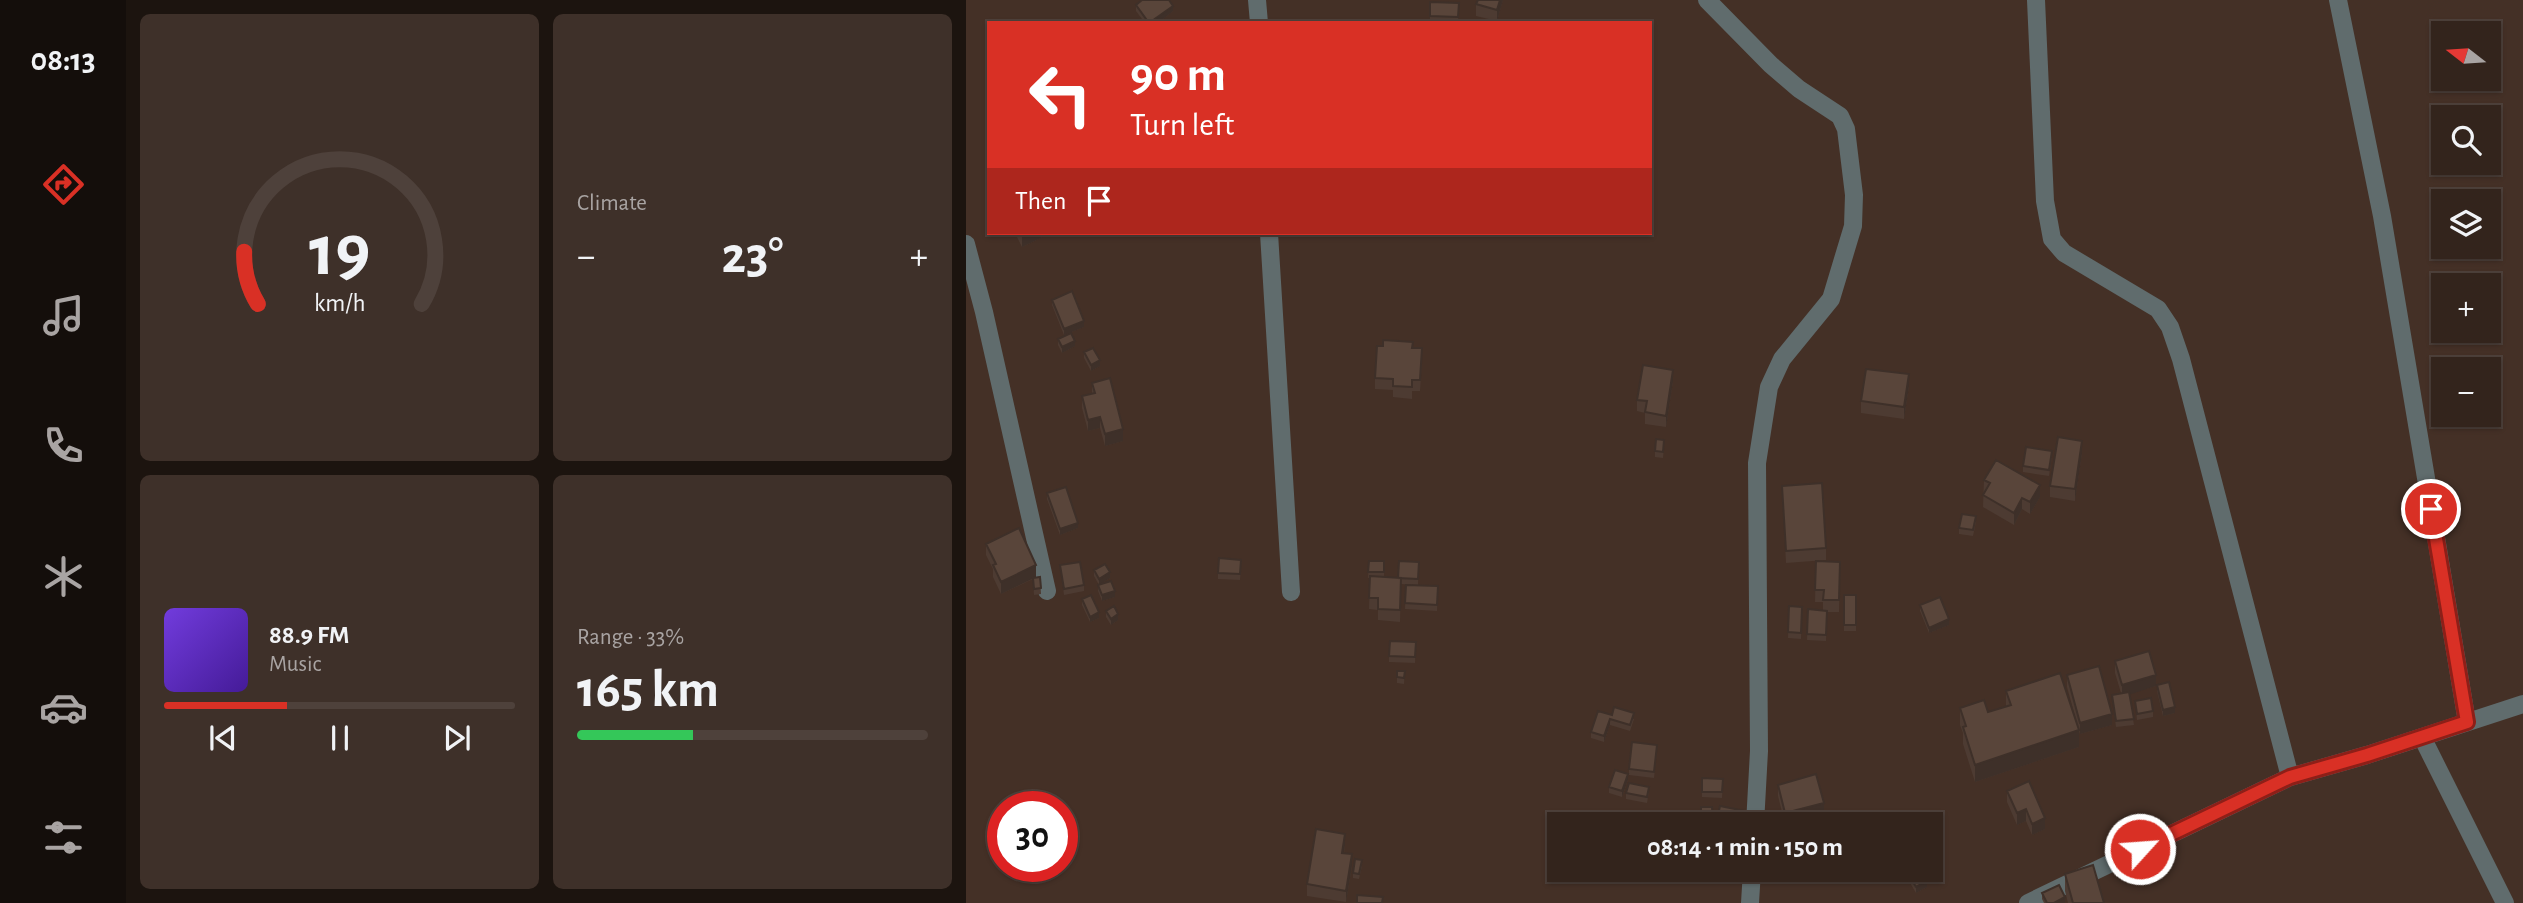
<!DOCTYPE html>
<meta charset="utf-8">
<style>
body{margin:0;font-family:"Alegreya Sans",sans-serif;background:#3e3029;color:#f1f3f6;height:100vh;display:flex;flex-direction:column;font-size:26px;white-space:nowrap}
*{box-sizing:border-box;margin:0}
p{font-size:23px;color:#a9a4a3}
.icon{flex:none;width:38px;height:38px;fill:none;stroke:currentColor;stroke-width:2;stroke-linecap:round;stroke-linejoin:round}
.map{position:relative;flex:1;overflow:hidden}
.sheet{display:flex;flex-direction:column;gap:14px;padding:14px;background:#1c140f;width:840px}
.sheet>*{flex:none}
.guide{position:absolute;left:21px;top:21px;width:665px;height:214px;border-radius:0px;box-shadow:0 2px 5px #0004,0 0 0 2px #4e413b;background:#d93025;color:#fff;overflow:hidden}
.needle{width:46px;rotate:287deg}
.fabs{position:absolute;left:1465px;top:21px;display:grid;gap:14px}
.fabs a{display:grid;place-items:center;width:70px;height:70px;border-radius:0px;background:#33241c;box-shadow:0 2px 5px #0004,0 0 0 2px #4e413b;font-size:35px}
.speed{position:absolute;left:21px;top:791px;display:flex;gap:14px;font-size:35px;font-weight:700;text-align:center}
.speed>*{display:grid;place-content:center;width:91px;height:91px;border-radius:50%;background:#33241c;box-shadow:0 2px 5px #0004,0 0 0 2px #4e413b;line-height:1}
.speed .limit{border:10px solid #d22;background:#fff;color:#111}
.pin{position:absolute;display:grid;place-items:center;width:60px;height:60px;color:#fff;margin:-30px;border:4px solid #fff;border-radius:50%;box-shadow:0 2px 7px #0007}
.me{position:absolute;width:77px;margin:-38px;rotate:64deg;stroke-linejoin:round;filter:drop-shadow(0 0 5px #0008)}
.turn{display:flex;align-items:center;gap:24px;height:147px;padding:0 28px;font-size:32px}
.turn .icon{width:91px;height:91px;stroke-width:2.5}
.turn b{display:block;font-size:49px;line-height:60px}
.then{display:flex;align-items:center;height:66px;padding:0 28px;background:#0003;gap:14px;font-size:26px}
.big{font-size:52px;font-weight:600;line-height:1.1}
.sheet .widget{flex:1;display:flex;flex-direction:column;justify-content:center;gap:10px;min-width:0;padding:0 24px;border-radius:10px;background:#3e3029}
.sheet .dial{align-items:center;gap:0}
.dial svg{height:182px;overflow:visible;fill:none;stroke:#4e413b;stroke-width:7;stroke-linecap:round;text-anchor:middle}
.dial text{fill:#f1f3f6;stroke:none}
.song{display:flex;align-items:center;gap:21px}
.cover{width:84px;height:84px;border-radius:10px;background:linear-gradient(135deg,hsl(260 70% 55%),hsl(260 70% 35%))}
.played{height:7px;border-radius:4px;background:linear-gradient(90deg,#d93025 35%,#4e413b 35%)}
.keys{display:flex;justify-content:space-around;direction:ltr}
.heat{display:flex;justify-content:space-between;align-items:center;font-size:38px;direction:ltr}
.charge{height:10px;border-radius:5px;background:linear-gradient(90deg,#34c759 33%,#4e413b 0)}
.sheet .tiles{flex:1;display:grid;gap:14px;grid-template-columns:repeat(2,1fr)}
.trip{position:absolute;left:581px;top:812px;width:396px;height:70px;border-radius:0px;background:#33241c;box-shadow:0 2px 5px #0004,0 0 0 2px #4e413b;font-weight:600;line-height:70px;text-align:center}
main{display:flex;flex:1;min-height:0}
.dock{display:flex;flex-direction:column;width:126px;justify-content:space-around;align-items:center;background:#140e0b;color:#a9a4a3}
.dock .icon{width:49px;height:49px}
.dock .active{color:#d93025}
.dock b{font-size:32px;color:#f1f3f6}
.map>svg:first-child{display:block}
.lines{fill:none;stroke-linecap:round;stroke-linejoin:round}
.street{stroke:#606c6d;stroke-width:18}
.wall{fill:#4d3b32}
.shaded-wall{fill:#3e3029}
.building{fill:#59453a;stroke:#3e3029;stroke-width:2}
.route-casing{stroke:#8d1f18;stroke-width:18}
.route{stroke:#d93025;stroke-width:12}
</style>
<main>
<nav class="dock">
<b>08:13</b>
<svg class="icon active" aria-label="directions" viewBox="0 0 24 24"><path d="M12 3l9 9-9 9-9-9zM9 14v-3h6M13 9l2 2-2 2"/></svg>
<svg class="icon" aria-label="music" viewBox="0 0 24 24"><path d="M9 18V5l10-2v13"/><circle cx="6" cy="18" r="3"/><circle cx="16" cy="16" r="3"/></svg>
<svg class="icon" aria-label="phone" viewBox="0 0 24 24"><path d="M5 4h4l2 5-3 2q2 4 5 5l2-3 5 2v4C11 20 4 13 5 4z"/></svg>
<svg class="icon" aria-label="climate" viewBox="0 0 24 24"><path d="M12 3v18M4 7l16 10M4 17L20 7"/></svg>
<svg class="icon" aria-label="car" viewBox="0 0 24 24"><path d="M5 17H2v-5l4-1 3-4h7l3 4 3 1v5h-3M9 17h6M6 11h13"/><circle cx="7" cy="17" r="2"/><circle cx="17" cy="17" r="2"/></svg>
<svg class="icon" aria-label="filters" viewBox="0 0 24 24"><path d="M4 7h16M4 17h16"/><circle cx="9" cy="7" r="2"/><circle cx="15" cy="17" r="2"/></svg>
</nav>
<section class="sheet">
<div class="tiles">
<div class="widget dial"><svg viewBox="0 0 100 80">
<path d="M14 69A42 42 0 1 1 86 69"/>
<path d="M14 69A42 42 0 0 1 8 46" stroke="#d93025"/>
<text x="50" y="56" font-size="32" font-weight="700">19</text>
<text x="50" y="72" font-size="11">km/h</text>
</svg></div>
<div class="widget"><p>Climate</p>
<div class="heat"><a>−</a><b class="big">23°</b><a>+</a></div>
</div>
<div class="widget">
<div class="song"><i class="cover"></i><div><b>88.9 FM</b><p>Music</p></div></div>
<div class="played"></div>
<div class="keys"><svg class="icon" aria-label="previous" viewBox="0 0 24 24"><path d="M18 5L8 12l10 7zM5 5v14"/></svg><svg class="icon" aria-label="pause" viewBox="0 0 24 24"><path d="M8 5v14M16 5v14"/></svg><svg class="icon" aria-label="next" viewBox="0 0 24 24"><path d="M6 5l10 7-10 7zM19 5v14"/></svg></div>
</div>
<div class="widget"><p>Range · 33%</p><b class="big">165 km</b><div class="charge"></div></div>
</div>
</section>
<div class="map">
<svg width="1557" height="903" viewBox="0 0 1557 903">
<rect width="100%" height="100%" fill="#443026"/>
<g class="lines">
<path class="street" d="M 291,0 L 293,23
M 741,0 L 805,65 L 833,89 L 874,116 L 880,129 L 888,195 L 887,226 L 865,299 L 816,359 L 803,387 L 791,463 L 793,751 L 789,824
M 1070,0 L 1079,201 L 1086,239 L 1098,253 L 1192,309 L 1204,327 L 1215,359 L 1324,777
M 1372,0 L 1416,216 L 1501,722
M 303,233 L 325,592
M 0,244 L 18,312 L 81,591
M 1456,737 L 1539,903
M 784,903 L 786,870
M 1062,903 L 1324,777 L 1401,755 L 1557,704"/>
</g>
<path class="wall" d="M 537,0 L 531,21 L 510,16 L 510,4 Z
M 464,2 L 493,3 L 492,23 L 464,22 Z
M 170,5 L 207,11 L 192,23 L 179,23 L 170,11 Z
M 49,233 L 83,233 L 83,234 L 56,247 Z
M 86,300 L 118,327 L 98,335 L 86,305 Z
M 92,339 L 109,346 L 96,353 L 92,345 Z
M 118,352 L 134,366 L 125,371 L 118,358 Z
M 456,360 L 454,391 L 446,391 L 446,399 L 427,397 L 427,390 L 409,389 L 409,378 Z
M 707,381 L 700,427 L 679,424 L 679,413 L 671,411 L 671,400 Z
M 126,383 L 157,441 L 139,446 L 134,428 L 122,431 L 116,408 L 116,396 L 126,393 Z
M 943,386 L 938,419 L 895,413 L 895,401 Z
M 698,446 L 697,458 L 689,457 L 689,451 Z
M 1116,453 L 1109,501 L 1084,497 L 1084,486 Z
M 1086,457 L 1083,476 L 1057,472 L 1057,466 Z
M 1018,480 L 1074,497 L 1064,514 L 1056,509 L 1048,525 L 1017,507 Z
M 816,486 L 860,548 L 860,560 L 820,563 Z
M 81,493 L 112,528 L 94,535 L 81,499 Z
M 1010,522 L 1007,536 L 993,534 L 993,528 Z
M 20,544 L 70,577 L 74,577 L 75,594 L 68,595 L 67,579 L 35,594 L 27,577 L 27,569 L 20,555 Z
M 403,561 L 418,561 L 418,577 L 432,578 L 453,562 L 452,585 L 435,584 L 434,622 L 412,620 L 412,610 L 403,609 L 404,578 L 402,578 Z
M 850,561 L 874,562 L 873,612 L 861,612 L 860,641 L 841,640 L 842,609 L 857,610 L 857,602 L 849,602 Z
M 94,565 L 118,585 L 118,591 L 98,595 Z
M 275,566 L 274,580 L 252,579 L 252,573 Z
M 128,570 L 144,578 L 134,584 L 149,597 L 136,601 L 132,591 L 133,585 L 128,576 Z
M 440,585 L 472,586 L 471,611 L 439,609 Z
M 878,595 L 890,595 L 890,631 L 878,631 Z
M 116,599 L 133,618 L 124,622 L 116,605 Z
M 954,605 L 983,625 L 963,633 L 954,611 Z
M 823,606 L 836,607 L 835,639 L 822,638 Z
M 140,611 L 152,620 L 145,625 L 140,617 Z
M 450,642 L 449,663 L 423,662 L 423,656 Z
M 1149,661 L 1190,686 L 1163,694 L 1168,725 L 1150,727 L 1146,695 L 1155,693 L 1149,673 Z
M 431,671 L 439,671 L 438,684 L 431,683 Z
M 1101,675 L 1146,725 L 1114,734 L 1101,687 Z
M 1191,685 L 1209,713 L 1197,716 L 1191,691 Z
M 1040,691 L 1113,747 L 1009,782 L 997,744 L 997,733 L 994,725 L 994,708 L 1022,712 L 1040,706 Z
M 1169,701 L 1187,711 L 1187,717 L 1171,720 Z
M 646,715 L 668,719 L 664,731 L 644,725 L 638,742 L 625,738 L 625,732 Z
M 691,750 L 688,778 L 663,775 L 663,769 Z
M 736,778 L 757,779 L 756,798 L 736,797 Z
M 662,780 L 656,797 L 643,793 L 643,787 Z
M 812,785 L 858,814 L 819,824 L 812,796 Z
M 1041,791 L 1079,829 L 1066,835 L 1060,821 L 1051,825 L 1041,802 Z
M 683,792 L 681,803 L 660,799 L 660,793 Z
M 379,845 L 378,853 L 386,866 L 380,902 L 341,896 L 341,884 Z
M 396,866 L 393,879 L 387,878 L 387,873 Z
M 879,870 L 897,870 L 898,877 L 885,883 Z
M 940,870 L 961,887 L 950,893 L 940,876 Z
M 1099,874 L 1138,903 L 1102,903 L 1099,891 Z
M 1076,893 L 1099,903 L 1078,903 L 1076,899 Z"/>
<path class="shaded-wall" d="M 534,0 L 537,0 L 531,21 L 531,10 Z
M 207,6 L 207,11 L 192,23 L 184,23 Z
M 62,233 L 83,233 L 83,234 L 56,247 L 56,236 Z
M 118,321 L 118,327 L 98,335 L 98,329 Z
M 109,341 L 109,346 L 96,353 L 96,347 Z
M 134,360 L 134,366 L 125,371 L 125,365 Z
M 707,370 L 707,381 L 700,427 L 700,416 Z
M 943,374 L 943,386 L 938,419 L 938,407 Z
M 134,417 L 134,428 L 122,431 L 122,420 Z
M 157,429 L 157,441 L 139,446 L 139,434 Z
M 1116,441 L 1116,453 L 1109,501 L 1109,489 Z
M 1074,485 L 1074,497 L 1064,514 L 1064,502 Z
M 1056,498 L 1056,509 L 1048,525 L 1048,513 Z
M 112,523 L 112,528 L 94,535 L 94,529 Z
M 70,565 L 70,577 L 35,594 L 35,582 Z
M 144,572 L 144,578 L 133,585 L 133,579 Z
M 149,591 L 149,597 L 136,601 L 136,595 Z
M 133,612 L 133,618 L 124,622 L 124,617 Z
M 152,614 L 152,620 L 145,625 L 145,619 Z
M 983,619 L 983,625 L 963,633 L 963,628 Z
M 1190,675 L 1190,686 L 1156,697 L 1156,685 Z
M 1209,707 L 1209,713 L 1197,716 L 1197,710 Z
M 1146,714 L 1146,725 L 1114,734 L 1114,723 Z
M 644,719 L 644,725 L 638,742 L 638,736 Z
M 1113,730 L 1113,747 L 1009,782 L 1009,765 Z
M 662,774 L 662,780 L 656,797 L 656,791 Z
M 858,803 L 858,814 L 819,824 L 819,813 Z
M 1060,809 L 1060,821 L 1051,825 L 1051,813 Z
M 1079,818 L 1079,829 L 1066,835 L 1066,824 Z
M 379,834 L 379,845 L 376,864 L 376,853 Z
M 386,854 L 386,866 L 380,902 L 380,891 Z
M 898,871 L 898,877 L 885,883 L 885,877 Z
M 961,881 L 961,887 L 950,893 L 950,887 Z
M 1099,897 L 1099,903 L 1088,903 Z"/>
<path class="building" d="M 176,0 L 203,0 L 207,6 L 183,23 L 170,5 Z
M 512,0 L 534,0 L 531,10 L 510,4 Z
M 464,2 L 493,3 L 492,17 L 464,16 Z
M 106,291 L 118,321 L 98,329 L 86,300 Z
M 105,333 L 109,341 L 96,347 L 92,339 Z
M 417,340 L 447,342 L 446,348 L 456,348 L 454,380 L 446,380 L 446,387 L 427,386 L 427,379 L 409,378 L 411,346 L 417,346 Z
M 127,348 L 134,360 L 125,365 L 118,352 Z
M 677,365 L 707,370 L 700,416 L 679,412 L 681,401 L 671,400 Z
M 900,369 L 943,374 L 938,407 L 895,401 Z
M 144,378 L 157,429 L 139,434 L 134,417 L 122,420 L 116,396 L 129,393 L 126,383 Z
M 1092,437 L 1116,441 L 1109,489 L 1084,486 Z
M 690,439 L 698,440 L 697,452 L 689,451 Z
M 1060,447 L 1086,451 L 1083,470 L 1057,466 Z
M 1030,460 L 1074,485 L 1064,502 L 1056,498 L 1048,513 L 1017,495 L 1024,483 L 1018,480 Z
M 856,483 L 860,548 L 820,551 L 816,486 Z
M 100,487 L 112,523 L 94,529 L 81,493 Z
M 996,514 L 1010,516 L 1007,530 L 993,528 Z
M 53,528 L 70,565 L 35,582 L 27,565 L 30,564 L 20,544 Z
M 253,558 L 275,560 L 274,574 L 252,573 Z
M 403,561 L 418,561 L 418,572 L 402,572 Z
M 433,561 L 453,562 L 452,579 L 432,578 Z
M 850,561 L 874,562 L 873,600 L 857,600 L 858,590 L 849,590 Z
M 114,562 L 118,585 L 98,589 L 94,565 Z
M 139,564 L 144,572 L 133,579 L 128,570 Z
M 404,576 L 435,578 L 434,610 L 412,609 L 412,598 L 403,598 Z
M 74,577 L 75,588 L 68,589 L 67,578 Z
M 145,581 L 149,591 L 136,595 L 132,585 Z
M 440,585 L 472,586 L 471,605 L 439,603 Z
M 125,595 L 133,612 L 124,617 L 116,599 Z
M 878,595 L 890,595 L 890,625 L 878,625 Z
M 974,597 L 983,619 L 963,628 L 954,605 Z
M 148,606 L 152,614 L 145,619 L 140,611 Z
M 823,606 L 836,607 L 835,633 L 822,632 Z
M 842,609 L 861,611 L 860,635 L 841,634 Z
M 424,641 L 450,642 L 449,657 L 423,656 Z
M 1183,651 L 1190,675 L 1156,685 L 1149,661 Z
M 1133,666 L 1146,714 L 1114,723 L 1101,675 Z
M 431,671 L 439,671 L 438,678 L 431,677 Z
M 1094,673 L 1113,730 L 1009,765 L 997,727 L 1000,726 L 994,708 L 1018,700 L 1022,712 L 1045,705 L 1040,691 Z
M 1203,682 L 1209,707 L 1197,710 L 1191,685 Z
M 1163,692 L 1168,719 L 1150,721 L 1146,695 Z
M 1185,698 L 1187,711 L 1171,714 L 1169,701 Z
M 648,707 L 668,713 L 664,725 L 644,719 L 638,736 L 625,732 L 632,711 L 646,715 Z
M 666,742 L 691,745 L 688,772 L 663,769 Z
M 649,770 L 662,774 L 656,791 L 643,787 Z
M 850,774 L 858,803 L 819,813 L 812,785 Z
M 736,778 L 757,779 L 756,792 L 736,792 Z
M 1063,781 L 1079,818 L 1066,824 L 1060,809 L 1051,813 L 1041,791 Z
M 663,783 L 683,787 L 681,797 L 660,793 Z
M 754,806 L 784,812 L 781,824 L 750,824 Z
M 735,807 L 746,807 L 747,822 L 735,823 Z
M 350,829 L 379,834 L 376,853 L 386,854 L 380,891 L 341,884 Z
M 389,859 L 396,860 L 393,874 L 387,873 Z
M 1127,865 L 1138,903 L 1107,903 L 1099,874 Z
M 882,870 L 897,870 L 898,871 L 885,877 Z
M 940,870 L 954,870 L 961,881 L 950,887 Z
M 1093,885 L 1099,897 L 1088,903 L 1081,903 L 1076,893 Z
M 391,895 L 417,897 L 416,903 L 391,903 Z"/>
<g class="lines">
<defs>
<path id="route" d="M 1174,849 L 1324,777 L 1401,755 L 1501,722 L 1465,509"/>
</defs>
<use href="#route" class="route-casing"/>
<use href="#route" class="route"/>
</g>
</svg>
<div class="fabs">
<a><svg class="needle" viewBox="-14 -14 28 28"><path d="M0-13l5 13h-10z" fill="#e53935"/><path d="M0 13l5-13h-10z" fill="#a9a4a3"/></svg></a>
<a><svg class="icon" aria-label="search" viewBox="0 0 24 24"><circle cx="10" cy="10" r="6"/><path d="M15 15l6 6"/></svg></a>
<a><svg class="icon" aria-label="layers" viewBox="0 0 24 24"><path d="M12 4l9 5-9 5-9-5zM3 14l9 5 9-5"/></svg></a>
<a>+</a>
<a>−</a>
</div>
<div class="speed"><div class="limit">30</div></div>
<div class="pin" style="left:1465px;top:509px;background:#d93025"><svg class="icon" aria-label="arrive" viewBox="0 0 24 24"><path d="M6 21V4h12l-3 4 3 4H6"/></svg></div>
<svg class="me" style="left:1174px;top:849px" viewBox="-20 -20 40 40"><circle r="17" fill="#d93025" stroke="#fff" stroke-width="3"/><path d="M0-11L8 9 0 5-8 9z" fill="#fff"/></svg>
<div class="trip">08:14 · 1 min · 150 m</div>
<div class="guide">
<div class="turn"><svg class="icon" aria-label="left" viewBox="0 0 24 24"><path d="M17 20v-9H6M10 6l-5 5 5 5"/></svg><div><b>90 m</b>Turn left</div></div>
<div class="then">Then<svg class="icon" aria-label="arrive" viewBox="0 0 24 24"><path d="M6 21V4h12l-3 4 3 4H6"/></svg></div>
</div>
</div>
</main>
